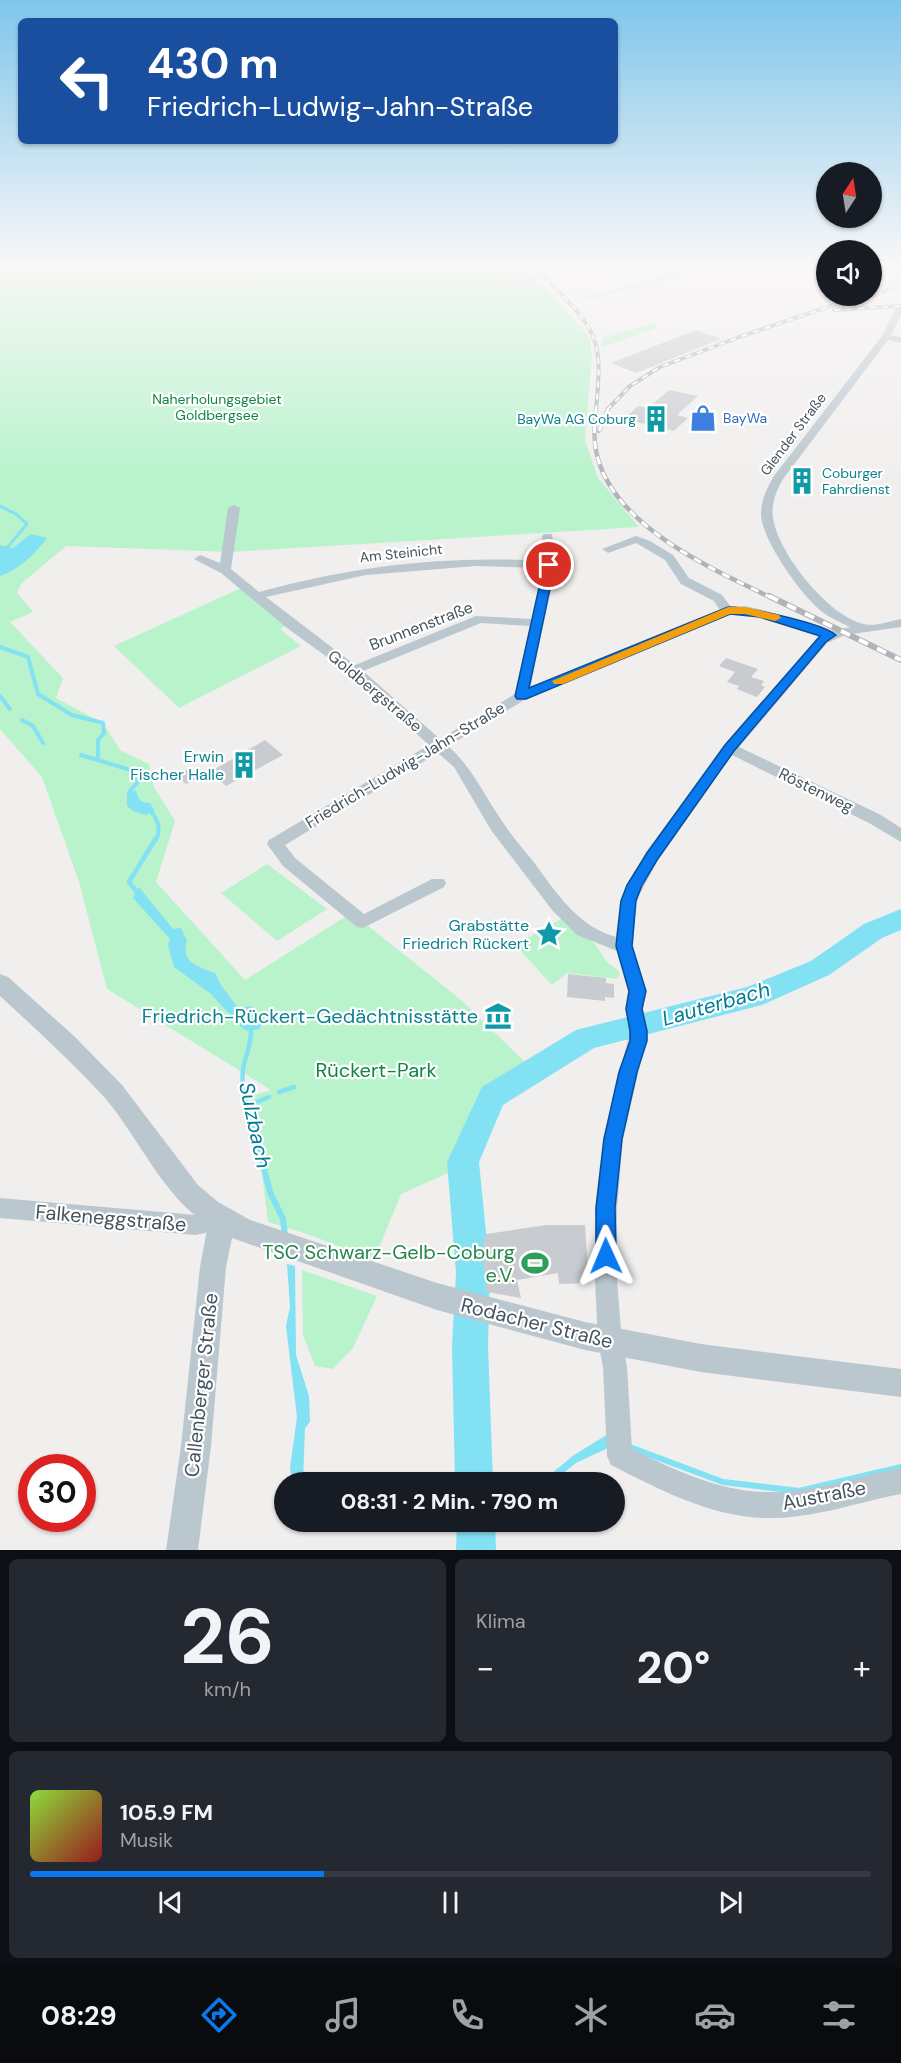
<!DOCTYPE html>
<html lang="de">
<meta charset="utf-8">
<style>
body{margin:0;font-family:"DM Sans",sans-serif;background:#242831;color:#f1f3f6;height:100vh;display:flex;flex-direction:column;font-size:22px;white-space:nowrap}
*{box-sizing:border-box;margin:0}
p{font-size:20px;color:#9ea1a6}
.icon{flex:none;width:33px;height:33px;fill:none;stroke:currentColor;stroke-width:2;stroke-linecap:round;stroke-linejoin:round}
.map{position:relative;height:1550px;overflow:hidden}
.drawer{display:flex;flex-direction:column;gap:9px;padding:9px;background:#0d0f14;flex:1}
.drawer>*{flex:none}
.top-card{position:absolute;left:18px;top:18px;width:600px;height:126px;border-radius:9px;box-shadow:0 2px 4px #0004;background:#1a4fa0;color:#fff;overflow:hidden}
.needle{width:39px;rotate:12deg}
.buttons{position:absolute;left:816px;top:162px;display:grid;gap:12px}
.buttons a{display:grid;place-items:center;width:66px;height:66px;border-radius:50%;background:#171b24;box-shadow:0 2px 4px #0004;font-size:30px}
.speed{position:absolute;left:18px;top:1454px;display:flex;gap:12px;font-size:30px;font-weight:700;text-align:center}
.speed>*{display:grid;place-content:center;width:78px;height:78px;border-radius:50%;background:#171b24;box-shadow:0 2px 4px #0004;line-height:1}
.speed .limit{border:9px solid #d22;background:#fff;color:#111}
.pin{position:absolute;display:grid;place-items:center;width:51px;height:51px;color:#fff;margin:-26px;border:3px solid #fff;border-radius:50%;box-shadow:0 2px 6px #0007}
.me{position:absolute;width:66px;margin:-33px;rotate:359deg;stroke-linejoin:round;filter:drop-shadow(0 0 4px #0008)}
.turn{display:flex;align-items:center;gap:21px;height:126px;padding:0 30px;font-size:27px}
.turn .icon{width:78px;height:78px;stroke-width:2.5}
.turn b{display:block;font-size:42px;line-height:51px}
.big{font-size:45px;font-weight:700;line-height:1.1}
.drawer .card{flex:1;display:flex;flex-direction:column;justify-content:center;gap:9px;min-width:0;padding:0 21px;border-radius:9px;background:#242831}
.drawer .dial{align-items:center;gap:0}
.dial b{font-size:78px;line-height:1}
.song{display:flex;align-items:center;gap:18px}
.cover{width:72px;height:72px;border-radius:9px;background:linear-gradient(135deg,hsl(90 70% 55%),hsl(0 70% 35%))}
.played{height:6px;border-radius:3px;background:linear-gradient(90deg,#0979f0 35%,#363941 35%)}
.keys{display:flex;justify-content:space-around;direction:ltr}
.heat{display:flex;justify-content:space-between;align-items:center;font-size:33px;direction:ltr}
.drawer .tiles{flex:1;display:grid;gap:9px;grid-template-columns:1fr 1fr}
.card:last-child{grid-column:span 2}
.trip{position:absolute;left:274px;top:1472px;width:351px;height:60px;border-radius:30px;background:#171b24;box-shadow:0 2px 4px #0004;font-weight:700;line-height:60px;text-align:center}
.menu{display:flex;height:96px;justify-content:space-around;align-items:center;background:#090b0e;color:#9ea1a6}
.menu .icon{width:42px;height:42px}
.menu .on{color:#0979f0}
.menu b{font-size:27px;color:#f1f3f6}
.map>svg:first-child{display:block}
.green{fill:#b8f3cc}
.water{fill:#82e1f3}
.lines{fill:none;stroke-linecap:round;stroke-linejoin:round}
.stream-far3{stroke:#82e1f3;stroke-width:3}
.stream-far2{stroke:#82e1f3;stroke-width:4}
.stream-far1{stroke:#82e1f3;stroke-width:4.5}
.stream{stroke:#82e1f3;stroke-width:6}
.river{fill:#82e1f3;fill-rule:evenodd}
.building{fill:#c8ccd1}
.minor{fill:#bbc7cf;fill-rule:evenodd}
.tertiary{fill:#bbc7cf;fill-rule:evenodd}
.rail-far2-casing{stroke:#b0b4b9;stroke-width:4}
.rail-far1-casing{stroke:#b0b4b9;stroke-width:4.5}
.rail-casing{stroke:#b0b4b9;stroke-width:6}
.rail-far2{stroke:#fff;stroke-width:2;stroke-dasharray:6;stroke-linecap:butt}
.rail-far1{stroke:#fff;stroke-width:3;stroke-dasharray:8;stroke-linecap:butt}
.rail{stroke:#fff;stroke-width:4;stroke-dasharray:10;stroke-linecap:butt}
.route{fill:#0979f0;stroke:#064f9c;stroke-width:1.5}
.slow{fill:#f59e0b}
.labels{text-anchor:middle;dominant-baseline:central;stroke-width:4.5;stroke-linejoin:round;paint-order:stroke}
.far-park-label{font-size:14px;fill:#0f8544;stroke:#fff}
.far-shop-label{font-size:14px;fill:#366cbe;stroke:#fff;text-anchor:start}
.far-culture-label{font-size:14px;fill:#0d838f;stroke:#fff;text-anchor:end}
.far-street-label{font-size:14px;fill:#45535d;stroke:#fff}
.street-label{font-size:16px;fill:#45535d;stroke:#fff}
.culture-label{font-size:16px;fill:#0d838f;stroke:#fff;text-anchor:end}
.near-culture-label{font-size:20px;fill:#0d838f;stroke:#fff;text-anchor:end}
.near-park-label{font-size:20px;fill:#0f8544;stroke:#fff}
.near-street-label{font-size:20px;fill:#45535d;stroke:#fff}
.near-leisure-label{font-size:20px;fill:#27864d;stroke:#fff;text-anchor:end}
.near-water-label{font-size:21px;font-style:italic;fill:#037d94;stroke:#fff}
</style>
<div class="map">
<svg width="901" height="1550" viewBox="0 0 901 1550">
<rect width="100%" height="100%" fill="#f1eeee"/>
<path class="green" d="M 0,264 L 507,264 L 539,280 L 589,337 L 592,355 L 585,440 L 598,478 L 639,527 L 231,552 L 66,546 L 21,584 L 17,593 L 33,612 L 10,622 L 63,678 L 56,698 L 103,723 L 120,750 L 149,764 L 154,787 L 175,821 L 156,882 L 245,980 L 345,917 L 363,922 L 460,999 L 529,1066 L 480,1097 L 457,1169 L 401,1194 L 374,1260 L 310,1235 L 268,1222 L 256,1127 L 240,1100 L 271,1090 L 107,989 L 79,882 L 42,777 L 0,729 Z
M 690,269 L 691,272 L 581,302 L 581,299 Z
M 656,322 L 655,329 L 602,347 L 603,338 Z
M 241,588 L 287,625 L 280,629 L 301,646 L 179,708 L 114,646 Z
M 267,864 L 327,909 L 277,941 L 221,893 Z
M 563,918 L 595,944 L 607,962 L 620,972 L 617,979 L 567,973 L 552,985 L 515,945 Z
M 302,1270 L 377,1296 L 353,1348 L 333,1369 L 315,1366 L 303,1335 Z"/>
<path class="water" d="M 31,534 L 47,538 C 35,554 20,569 0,576 L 0,545 L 13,548 Z
M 136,791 C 139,800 141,803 150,803 L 155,811 L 146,815 L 133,811 L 127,806 L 127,792 Z
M 139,887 L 173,929 L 181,928 L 187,941 C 180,963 199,967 215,973 L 221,985 L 238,1008 L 250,1006 L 262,1014 L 260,1029 L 247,1031 L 241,1027 L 211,994 L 174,967 L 168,945 L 170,939 L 133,898 Z
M 624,1023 L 626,1032 C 610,1040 591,1046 575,1038 Z
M 474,1228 L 478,1292 L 466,1288 L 462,1233 Z
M 287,1264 L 295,1266 L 296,1355 L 309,1396 L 310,1422 L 305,1428 L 303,1482 L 292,1482 L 290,1468 L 297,1417 L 286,1326 L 290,1307 Z
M 608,1434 L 608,1448 L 576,1463 L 552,1482 L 541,1482 L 574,1455 Z"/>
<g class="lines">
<path class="stream-far3" d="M 0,506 L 16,514 L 27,524 L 0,556"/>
<path class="stream-far2" d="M 0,647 L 28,657 L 38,694 L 72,715 L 103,723 L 104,733 L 98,740 L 98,759
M 0,696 L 10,709
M 22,720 L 33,726 L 43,743
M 81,755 L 134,771 L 138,782 L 130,791 L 131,794
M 150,810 C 157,819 162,828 156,840"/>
<path class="stream-far1" d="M 140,896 L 129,882 L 156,838
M 251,1028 C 252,1046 245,1054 243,1070 C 240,1094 253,1128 259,1151
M 279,1092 L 294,1087
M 247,1106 L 269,1097"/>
<path class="stream" d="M 259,1149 L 270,1192 L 283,1219 L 285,1235
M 627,1446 L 723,1482 L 799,1491 L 901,1467
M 476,1548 L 503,1521"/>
<path class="river" d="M 901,909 L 901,930 L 882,938 L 829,975 L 762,1005 L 594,1048 L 503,1105 L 479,1162 L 490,1273 L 488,1346 L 493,1482 L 455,1482 L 452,1346 L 456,1273 L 447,1162 L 482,1087 L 576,1030 L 747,987 L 811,961 L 864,924 Z
M 457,1521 L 495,1521 L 496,1550 L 456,1550 Z"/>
</g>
<path class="building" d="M 696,330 L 721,339 L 636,373 L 611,363 Z
M 669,390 L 698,396 L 677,415 L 688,418 L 674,431 L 624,419 L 638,406 L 648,408 Z
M 726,658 L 758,669 L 751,677 L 764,681 L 761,685 L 765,687 L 757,697 L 737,689 L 739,686 L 727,682 L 735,672 L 719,666 Z
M 265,740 L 283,755 L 226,786 L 210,772 Z
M 188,769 L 198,778 L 186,784 L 175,775 Z
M 568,974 L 606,978 L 606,983 L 614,984 L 614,998 L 605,997 L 605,1001 L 567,997 Z
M 546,1225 L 585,1225 L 589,1283 L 559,1284 L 558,1273 L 517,1280 L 521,1298 L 487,1292 L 482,1252 L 486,1234 Z"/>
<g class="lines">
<path class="minor" d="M 901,304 L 901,315 L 891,335 L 901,337 L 901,343 L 888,340 L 783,479 C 776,491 771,504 773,518 C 778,553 829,617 864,624 C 874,627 891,621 901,619 L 901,627 L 845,635 L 827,643 L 739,747 L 881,815 L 901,828 L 901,842 L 869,823 L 732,755 L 658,860 L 636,901 L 633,946 L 646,991 L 643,1009 L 648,1031 L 623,1139 L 617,1208 L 617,1280 L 622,1342 L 627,1367 L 632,1449 C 677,1471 724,1494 775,1492 C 818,1491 859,1476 901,1468 L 901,1494 C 859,1502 818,1517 775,1518 C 717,1520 662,1491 611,1465 L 607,1456 L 603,1367 L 598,1342 L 595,1280 L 595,1208 L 603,1139 L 630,1031 L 625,1009 L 628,991 L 617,951 L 577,935 L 552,910 L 491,830 L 454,767 L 438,753 L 285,845 L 295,858 L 364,914 L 432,879 L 444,879 L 446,883 L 444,887 L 363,928 L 357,927 L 283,866 L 267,844 L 269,840 L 429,745 L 349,673 L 287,628 L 221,573 L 194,559 L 200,555 L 220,563 L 228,508 L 234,505 L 240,508 L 231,569 L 259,592 C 353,566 446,555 544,561 L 542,536 L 544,534 L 552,534 L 556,565 L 530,688 L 720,610 L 714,601 L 681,584 L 665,560 L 636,543 L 608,553 L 602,549 L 636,536 L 650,541 L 673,555 L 689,578 L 722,595 L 731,607 L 745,606 L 763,610 L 832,631 L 850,627 C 840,622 830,618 821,611 C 801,595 762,540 761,515 C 761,500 767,488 774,476 L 882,336 L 897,306 ZM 476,566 L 543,568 L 532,619 L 476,616 L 355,665 L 266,597 L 366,575 ZM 745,614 L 820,636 L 725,745 L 646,852 L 620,901 L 616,937 C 578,927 555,891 533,861 C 522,848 511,835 502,821 C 484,795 472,767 448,746 L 526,699 L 730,615 ZM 481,623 L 530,626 L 515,694 L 440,739 L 363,671 Z
M 0,1198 L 196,1215 L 222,1210 L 230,1213 L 233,1220 L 230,1227 L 196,1235 L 0,1218 Z"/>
<path class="tertiary" d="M 0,974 L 8,977 L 74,1036 L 122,1085 L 198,1185 L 218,1202 L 250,1220 L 437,1283 L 585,1322 L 701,1344 L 901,1369 L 901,1397 L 701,1372 L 585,1350 L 437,1310 L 232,1238 L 226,1267 L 211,1446 L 198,1550 L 166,1550 L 181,1446 L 200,1267 L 208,1224 C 165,1200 137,1135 105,1098 C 72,1062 36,1029 0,996 Z"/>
<defs>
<path id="rail-far2" d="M 528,264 C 541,273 552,284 563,296 C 603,337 601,354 596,410
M 853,301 L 892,289
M 834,310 L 901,306
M 607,410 L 630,386 L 660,367 L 742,336 L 860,296"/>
<path id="rail-far1" d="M 596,409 C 594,425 593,443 598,459 C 618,528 712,569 772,598
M 599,431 L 608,409"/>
<path id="rail" d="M 769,596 L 901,660"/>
</defs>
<use href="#rail-far2" class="rail-far2-casing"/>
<use href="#rail-far1" class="rail-far1-casing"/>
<use href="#rail" class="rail-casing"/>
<use href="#rail-far2" class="rail-far2"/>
<use href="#rail-far1" class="rail-far1"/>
<use href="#rail" class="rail"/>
</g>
<linearGradient id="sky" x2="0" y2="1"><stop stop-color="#7fc6ec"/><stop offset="0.55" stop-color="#f9f7f7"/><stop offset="1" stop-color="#f9f7f7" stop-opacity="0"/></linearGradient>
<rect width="901" height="480" fill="url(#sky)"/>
<path class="route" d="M 549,562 L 555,565 L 529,688 L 728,607 C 748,607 822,623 836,635 L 826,642 L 734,751 L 657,860 L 642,885 L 636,901 L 632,946 L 646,991 L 642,1009 L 647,1031 L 647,1041 L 637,1072 L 622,1139 L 615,1208 L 616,1256 L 613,1263 L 606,1265 L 599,1263 L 596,1256 L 596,1208 L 604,1139 L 619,1072 L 630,1041 L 630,1031 L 626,1009 L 629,991 L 616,946 L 621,901 L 627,885 L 647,853 L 725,745 L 820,636 L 760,617 L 730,614 L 526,699 L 517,699 L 515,696 L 544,565 Z"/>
<path class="slow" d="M 728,607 L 745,607 L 779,615 L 781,618 L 775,621 L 745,614 L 730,614 L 563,684 L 554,684 L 552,681 Z"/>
<defs>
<symbol id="shop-bare" viewBox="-9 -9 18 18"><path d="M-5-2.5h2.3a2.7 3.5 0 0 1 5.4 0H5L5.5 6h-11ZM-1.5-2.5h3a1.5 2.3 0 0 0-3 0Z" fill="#3f7fe0" stroke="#fff" stroke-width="2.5" paint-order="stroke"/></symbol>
<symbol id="building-bare" viewBox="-9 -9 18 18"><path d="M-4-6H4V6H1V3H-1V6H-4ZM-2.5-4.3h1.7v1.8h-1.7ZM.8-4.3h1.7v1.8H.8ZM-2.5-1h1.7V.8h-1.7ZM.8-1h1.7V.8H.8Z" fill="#0f9aa8" stroke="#fff" stroke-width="2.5" paint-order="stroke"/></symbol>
<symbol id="sight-bare" viewBox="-9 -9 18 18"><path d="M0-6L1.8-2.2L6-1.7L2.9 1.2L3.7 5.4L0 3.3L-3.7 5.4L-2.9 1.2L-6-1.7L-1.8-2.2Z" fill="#0f9aa8" stroke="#fff" stroke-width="2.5" paint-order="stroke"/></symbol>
<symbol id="museum-bare" viewBox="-9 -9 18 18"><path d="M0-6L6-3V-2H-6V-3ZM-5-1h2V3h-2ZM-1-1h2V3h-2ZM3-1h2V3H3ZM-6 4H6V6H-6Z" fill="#0f9aa8" stroke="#fff" stroke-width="2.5" paint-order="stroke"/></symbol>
<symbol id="stadium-bare" viewBox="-9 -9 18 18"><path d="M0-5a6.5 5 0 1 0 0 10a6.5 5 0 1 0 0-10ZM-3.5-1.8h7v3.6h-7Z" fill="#2e9e5b" stroke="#fff" stroke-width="2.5" paint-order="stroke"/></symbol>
</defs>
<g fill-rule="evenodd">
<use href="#shop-bare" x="684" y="399" width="38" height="38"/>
<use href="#building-bare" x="637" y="400" width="38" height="38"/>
<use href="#building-bare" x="783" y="462" width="38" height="38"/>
<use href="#building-bare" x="225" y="746" width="38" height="38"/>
<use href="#sight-bare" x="530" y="915" width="38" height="38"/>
<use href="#museum-bare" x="479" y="997" width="38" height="38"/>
<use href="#stadium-bare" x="516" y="1244" width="38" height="38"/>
</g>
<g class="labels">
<g class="far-park-label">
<text x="217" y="399">Naherholungsgebiet<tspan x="217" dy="16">Goldbergsee</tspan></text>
</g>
<g class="far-shop-label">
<text x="723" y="418">BayWa</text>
</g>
<g class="far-culture-label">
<text x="636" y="419">BayWa AG Coburg</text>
<text x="822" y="473" text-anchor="start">Coburger<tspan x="822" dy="16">Fahrdienst</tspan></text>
</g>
<g class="far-street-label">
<text transform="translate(793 434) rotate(-53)">Glender Straße</text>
<text transform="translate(401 553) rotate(-6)">Am Steinicht</text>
</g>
<g class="street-label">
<text transform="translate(421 626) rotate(-21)">Brunnenstraße</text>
<text transform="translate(375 691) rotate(40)">Goldbergstraße</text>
<text transform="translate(405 765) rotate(-31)">Friedrich-Ludwig-Jahn-Straße</text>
<text transform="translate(816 790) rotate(26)">Röstenweg</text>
</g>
<g class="culture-label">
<text x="224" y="756">Erwin<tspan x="224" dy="18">Fischer Halle</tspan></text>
<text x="529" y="925">Grabstätte<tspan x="529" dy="18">Friedrich Rückert</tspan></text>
</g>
<g class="near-culture-label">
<text x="478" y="1016">Friedrich-Rückert-Gedächtnisstätte</text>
</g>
<g class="near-park-label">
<text x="376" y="1070">Rückert-Park</text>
</g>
<g class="near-street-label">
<text transform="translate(111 1218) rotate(5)">Falkeneggstraße</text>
<text transform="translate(537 1323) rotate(14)">Rodacher Straße</text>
<text transform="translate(201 1385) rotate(-84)">Callenberger Straße</text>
<text transform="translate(824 1495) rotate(-11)">Austraße</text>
</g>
<g class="near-leisure-label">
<text x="515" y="1252">TSC Schwarz-Gelb-Coburg<tspan x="515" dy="23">e.V.</tspan></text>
</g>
<g class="near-water-label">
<text transform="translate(716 1004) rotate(-16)">Lauterbach</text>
<text transform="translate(255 1125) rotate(78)">Sulzbach</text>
</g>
</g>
</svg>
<div class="buttons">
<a><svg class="needle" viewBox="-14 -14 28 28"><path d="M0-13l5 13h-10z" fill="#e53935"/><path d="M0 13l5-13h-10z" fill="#9ea1a6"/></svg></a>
<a><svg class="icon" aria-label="sound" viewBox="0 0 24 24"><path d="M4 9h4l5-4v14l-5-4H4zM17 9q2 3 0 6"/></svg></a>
</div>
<div class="speed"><div class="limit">30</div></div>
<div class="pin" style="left:549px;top:565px;background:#d93025"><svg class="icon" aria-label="arrive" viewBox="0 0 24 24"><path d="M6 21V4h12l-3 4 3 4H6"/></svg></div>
<svg class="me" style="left:606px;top:1256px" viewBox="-20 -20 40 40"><path d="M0-17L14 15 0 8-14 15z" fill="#0979f0" stroke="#fff" stroke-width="4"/></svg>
<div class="trip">08:31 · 2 Min. · 790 m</div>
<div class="top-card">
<div class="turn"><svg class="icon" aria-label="left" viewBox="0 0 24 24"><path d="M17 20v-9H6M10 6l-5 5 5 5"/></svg><div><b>430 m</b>Friedrich-Ludwig-Jahn-Straße</div></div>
</div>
</div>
<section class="drawer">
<div class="tiles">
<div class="card dial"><b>26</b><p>km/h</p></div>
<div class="card"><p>Klima</p>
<div class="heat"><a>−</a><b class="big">20°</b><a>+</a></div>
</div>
<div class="card">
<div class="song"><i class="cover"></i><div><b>105.9 FM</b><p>Musik</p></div></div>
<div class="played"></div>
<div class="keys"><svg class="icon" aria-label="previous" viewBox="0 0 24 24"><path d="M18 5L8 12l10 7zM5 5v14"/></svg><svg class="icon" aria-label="pause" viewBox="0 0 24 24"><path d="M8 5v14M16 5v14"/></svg><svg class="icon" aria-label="next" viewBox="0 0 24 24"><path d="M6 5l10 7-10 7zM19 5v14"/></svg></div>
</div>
</div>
</section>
<nav class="menu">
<b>08:29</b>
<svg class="icon on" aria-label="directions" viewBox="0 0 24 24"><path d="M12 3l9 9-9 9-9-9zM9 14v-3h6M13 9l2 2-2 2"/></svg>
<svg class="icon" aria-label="music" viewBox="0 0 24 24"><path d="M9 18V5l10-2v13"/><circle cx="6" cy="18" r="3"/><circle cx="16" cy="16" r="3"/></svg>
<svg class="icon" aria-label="phone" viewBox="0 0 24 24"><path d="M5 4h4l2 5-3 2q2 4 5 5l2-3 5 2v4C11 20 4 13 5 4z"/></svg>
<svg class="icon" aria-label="climate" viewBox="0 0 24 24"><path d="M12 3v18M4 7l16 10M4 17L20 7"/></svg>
<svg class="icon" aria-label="car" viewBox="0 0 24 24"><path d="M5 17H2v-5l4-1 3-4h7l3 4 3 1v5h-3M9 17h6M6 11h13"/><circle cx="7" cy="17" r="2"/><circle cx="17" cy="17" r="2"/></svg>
<svg class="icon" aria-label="filters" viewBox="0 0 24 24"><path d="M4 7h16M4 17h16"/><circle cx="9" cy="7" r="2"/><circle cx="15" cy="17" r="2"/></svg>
</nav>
